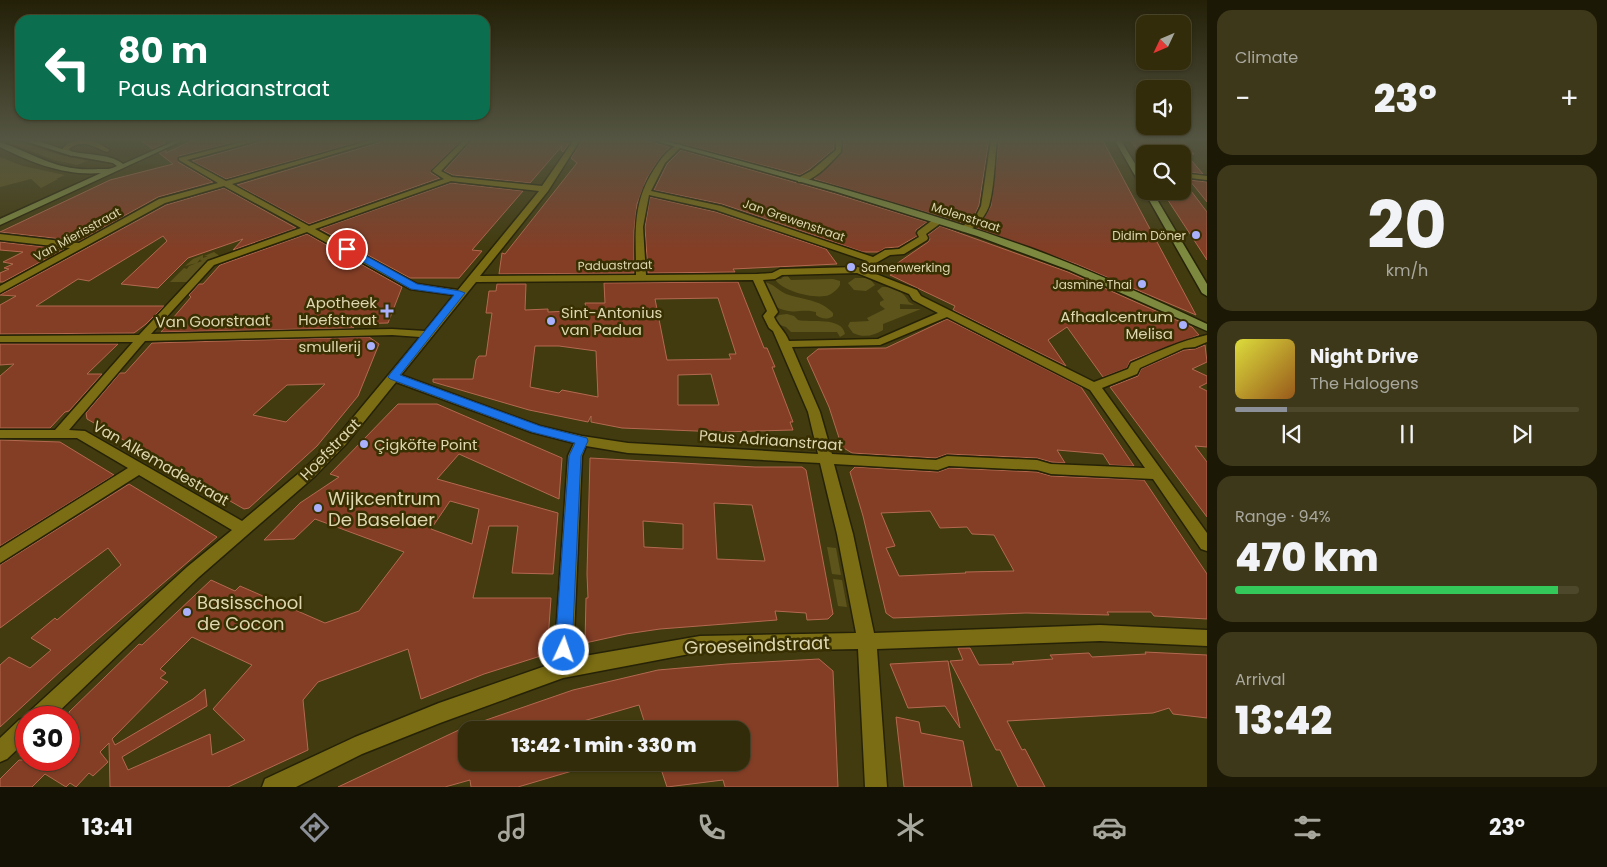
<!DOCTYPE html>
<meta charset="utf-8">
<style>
body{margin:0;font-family:Poppins,sans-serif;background:#3d3819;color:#f1f3f6;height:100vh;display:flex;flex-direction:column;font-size:19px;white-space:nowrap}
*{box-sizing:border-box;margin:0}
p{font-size:16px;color:#a8a79d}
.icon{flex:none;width:28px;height:28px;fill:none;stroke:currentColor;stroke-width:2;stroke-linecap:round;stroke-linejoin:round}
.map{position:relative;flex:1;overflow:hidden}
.details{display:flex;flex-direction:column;gap:10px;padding:10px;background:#1c1806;width:400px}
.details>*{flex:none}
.hud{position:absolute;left:15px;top:15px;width:475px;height:105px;border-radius:15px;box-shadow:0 1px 4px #0004,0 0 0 1px #4d482c;background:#0b6e4f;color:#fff;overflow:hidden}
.needle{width:32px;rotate:226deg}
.fabs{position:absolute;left:1136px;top:15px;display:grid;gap:10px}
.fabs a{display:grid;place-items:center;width:55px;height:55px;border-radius:10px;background:#322c0b;box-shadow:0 1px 4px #0004,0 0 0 1px #4d482c;font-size:25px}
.speed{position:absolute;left:15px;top:706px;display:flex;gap:10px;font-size:25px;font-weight:700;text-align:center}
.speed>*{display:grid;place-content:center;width:65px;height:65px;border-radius:50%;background:#322c0b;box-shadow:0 1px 4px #0004,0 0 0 1px #4d482c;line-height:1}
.speed .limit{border:8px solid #d22;background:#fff;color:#111}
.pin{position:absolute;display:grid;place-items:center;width:42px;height:42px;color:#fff;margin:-21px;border:2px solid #fff;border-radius:50%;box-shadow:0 1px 5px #0007}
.me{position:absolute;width:55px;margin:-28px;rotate:3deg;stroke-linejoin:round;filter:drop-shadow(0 0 4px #0008)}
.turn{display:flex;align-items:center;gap:18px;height:105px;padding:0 20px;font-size:22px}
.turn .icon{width:65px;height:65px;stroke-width:2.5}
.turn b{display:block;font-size:35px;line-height:42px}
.big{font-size:38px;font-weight:800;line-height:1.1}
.details .widget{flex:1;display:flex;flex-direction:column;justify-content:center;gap:8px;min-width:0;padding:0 18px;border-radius:15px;background:#3d3819}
.details .dial{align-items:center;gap:0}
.dial b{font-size:65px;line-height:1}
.song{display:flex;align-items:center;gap:15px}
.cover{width:60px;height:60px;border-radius:8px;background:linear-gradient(135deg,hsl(60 70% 55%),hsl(30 70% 35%))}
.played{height:5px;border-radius:2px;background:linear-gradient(90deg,#8c9099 15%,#4d482c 15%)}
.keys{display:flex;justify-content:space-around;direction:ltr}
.heat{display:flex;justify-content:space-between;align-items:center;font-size:28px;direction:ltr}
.charge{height:8px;border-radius:4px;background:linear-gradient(90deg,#34c759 94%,#4d482c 0)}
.trip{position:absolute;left:458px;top:721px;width:292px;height:50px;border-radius:15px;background:#322c0b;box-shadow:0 1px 4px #0004,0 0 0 1px #4d482c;font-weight:800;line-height:50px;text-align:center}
.tabs{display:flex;height:80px;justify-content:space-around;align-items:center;background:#141204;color:#a8a79d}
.tabs .icon{width:35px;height:35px}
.tabs .active{color:#8c9099}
.tabs b{font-size:22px;color:#f1f3f6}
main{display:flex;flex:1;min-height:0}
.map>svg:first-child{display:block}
.green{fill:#5d541c}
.building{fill:#843e26;stroke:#b3694f;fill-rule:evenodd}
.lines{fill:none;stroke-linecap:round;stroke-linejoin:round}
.street-casing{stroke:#262208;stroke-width:3}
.secondary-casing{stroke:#262208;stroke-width:3}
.street{fill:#7b6d13;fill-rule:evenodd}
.secondary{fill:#7d893e;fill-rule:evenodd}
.route{fill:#1a73e8;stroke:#114b97}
.poi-dot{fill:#a9b0fc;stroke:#383002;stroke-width:2}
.labels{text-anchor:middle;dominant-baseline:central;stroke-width:5;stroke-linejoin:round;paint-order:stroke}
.far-street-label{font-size:12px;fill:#ddd6af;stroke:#383002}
.far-poi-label{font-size:12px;fill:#ddd6af;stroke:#383002;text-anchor:end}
.poi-label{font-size:15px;fill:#ddd6af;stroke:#383002;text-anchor:end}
.street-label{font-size:15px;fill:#ddd6af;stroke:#383002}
.near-poi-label{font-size:18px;fill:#ddd6af;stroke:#383002;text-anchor:start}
.near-street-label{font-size:18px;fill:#ddd6af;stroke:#383002}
</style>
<main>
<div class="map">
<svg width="1207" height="787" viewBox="0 0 1207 787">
<rect width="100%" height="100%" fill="#423b0f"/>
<path class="green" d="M 0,139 L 11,139 L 60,155 L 88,161 L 77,165 L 54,160 Z
M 0,157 L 23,166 L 65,175 L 56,179 L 58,179 L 41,188 L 31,179 L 0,187 Z
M 214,252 L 221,257 L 205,264 L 188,282 L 170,282 L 184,268 L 187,269 L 189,266 L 202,261 L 200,260 L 201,258 L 197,263 L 185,266 L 193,259 L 203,255 L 203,258 L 208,256 L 204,256 Z
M 786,274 L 791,280 L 833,279 L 840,281 L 840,285 C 838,289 833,293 829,295 C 816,300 781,291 775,279 L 781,279 Z
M 855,278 L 869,278 L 875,285 L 866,291 L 854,290 L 848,283 Z
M 765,282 C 773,284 778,290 786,294 C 803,300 820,299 833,313 L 833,316 C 828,320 821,319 816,315 L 816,312 C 799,308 796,316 776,307 Z
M 882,287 C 895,286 903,291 909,302 L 914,305 L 900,304 L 900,309 L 921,309 L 883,324 L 883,330 C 873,336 864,338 853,333 L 848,326 L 850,322 L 869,321 L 867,318 L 885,309 L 880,305 L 880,302 L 884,300 L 877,291 Z
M 787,314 L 794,316 L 798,320 C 810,323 842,316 845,334 L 840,337 L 837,332 L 791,332 L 786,327 L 777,324 L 775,319 L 779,315 Z
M 827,547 L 836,548 L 841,575 L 832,574 Z
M 833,579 L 842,580 L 847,607 L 838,606 Z"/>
<path class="building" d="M 139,139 L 164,139 L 165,143 L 153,149 Z
M 196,139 L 248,139 L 179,156 L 178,162 L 213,182 L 158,197 L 79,241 L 0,232 L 110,180 L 173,164 L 159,153 L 166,150 L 166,153 Z
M 265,139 L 370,139 L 226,179 L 192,161 L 264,141 Z
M 386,139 L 463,139 L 431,170 L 431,173 L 440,178 L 309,224 L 237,185 L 385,141 Z
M 473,139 L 522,139 L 569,143 L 563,152 L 561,150 L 562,146 L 530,183 L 453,175 L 444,171 Z
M 583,139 L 646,139 L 647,141 L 670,147 L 660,158 L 647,178 L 637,204 L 634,231 L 634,273 L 499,274 L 502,253 L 505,254 L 577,163 L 571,158 Z
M 663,139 L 834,139 L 834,149 L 810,169 L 800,175 Z
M 844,139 L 989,139 L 979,205 L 974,217 L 963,223 L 814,179 L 842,153 Z
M 999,139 L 1102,139 L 1196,315 L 1076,264 L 976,228 L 983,220 L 991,206 Z
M 1130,139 L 1181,139 L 1194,154 L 1186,154 L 1203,174 L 1183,171 L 1182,154 L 1140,154 Z
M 681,150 L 836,194 L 927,222 L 916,230 L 917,236 L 898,247 L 885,248 L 879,252 L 863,252 L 722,204 L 654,190 L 667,164 Z
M 1182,179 L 1207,212 L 1207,260 L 1162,191 L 1182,191 Z
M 1189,180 L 1207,182 L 1207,202 L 1195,187 Z
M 451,183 L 523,191 L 472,250 L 482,251 L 459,278 L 410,278 L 320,229 Z
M 224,188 L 296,228 L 233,250 L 243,239 L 188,258 L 158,288 L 121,284 L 167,241 L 163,236 L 89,281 L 78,279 L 36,306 L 164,306 L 146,324 L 134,333 L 0,334 L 0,305 L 16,296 L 0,295 L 166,205 Z
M 650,197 L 716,212 L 826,249 L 837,264 L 733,269 L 735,272 L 648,273 L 645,227 Z
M 940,226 L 1068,272 L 1192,327 L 1199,335 L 1140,357 L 1130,361 L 1127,368 L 1103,377 L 1067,327 L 1048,340 L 1066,366 L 953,310 L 955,306 L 890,275 L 893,274 L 886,271 L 928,242 L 930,239 L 928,235 Z
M 307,234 L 402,287 L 388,323 L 348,324 L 354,328 L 161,332 L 191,297 L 189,295 L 199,284 L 203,284 L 220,265 Z
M 0,242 L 64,249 L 3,282 L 0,282 L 0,273 L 9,269 L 4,268 L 13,264 L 3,262 L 23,252 L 0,250 Z
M 738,282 L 764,348 L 767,348 L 775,367 L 772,367 L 793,422 L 790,422 L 793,430 L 721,432 L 622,428 L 591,422 L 591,416 L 588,422 L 529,410 L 433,382 L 433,379 L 473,379 L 476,360 L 479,356 L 486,356 L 492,313 L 486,313 L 489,291 L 496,291 L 497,284 L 526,284 L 525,310 L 548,309 L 548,312 L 571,311 L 586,308 L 585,303 L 605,303 L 604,283 ZM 718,298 L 736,354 L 729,354 L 731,359 L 667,360 L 655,299 ZM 535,346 L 559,346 L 596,351 L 598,397 L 562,390 L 559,393 L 530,387 ZM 711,374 L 719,405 L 678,405 L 678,375 Z
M 947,319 L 1081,387 L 1134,466 L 1110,465 L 1103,454 L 1057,450 L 1065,463 L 1051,462 L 1037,458 L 947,454 L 936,458 L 852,453 L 842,447 L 829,407 L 807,358 L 818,349 L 886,348 Z
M 369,337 L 379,344 L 358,396 L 317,446 L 249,508 L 244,509 L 87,419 L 86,413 L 120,373 L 125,373 L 152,343 ZM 325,384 L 286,422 L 253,415 L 287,385 Z
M 0,344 L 118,344 L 87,374 L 102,374 L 69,411 L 65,412 L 50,428 L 0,428 L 0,376 L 14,364 L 0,365 Z
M 1205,345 L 1207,362 L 1192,369 L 1207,376 L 1207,383 L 1199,387 L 1207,391 L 1207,447 L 1195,446 L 1207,462 L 1207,517 L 1110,387 L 1138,376 L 1141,369 L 1184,350 L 1195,349 Z
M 398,404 L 437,404 L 562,458 L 559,499 L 459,454 L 437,479 L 558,513 L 553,574 L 512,573 L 518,526 L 489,526 L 473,598 L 551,598 L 547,654 L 484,674 L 421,699 L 408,649 L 318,682 L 303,700 L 308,750 L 228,787 L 110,787 L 109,743 L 100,752 L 108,762 L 93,776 L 89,773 L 76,787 L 70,783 L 66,787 L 45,774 L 32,787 L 0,787 L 0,779 L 19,760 L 69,760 L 69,712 L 139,644 L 142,645 L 211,580 L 235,591 L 240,586 L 325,623 L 359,611 L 404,552 L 315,519 L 294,539 L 264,540 L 300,503 L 339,477 L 330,474 ZM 450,501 L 479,509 L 472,544 L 431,529 ZM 192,637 L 252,665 L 213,709 L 245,740 L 212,755 L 210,734 L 128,770 L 122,757 L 207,706 L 205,689 L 193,699 L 115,745 L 112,739 L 168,682 L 160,678 L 166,673 L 160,669 Z
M 0,440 L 60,442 L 114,475 L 0,546 Z
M 590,458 L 755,467 L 802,467 L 806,470 L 833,614 L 828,619 L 807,620 L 806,613 L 775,611 L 777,620 L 660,629 L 626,634 L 585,643 L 586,598 L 588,598 L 587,574 ZM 714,503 L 752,505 L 765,561 L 717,559 ZM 643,521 L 683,524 L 683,549 L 644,547 Z
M 855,467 L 938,472 L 949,468 L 1037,472 L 1051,476 L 1144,480 L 1207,574 L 1207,619 L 1154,616 L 1151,612 L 1107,612 L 1109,615 L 1026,613 L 893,618 L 886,613 L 863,516 L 850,472 ZM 930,511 L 940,528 L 967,527 L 972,534 L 994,535 L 1014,571 L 965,572 L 966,573 L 899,576 L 886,548 L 895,546 L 881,513 Z
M 129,484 L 217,537 L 62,670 L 0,727 L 0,665 L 9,657 L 30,668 L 51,650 L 31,638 L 55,618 L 57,620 L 121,565 L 108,548 L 0,628 L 0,565 Z
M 958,648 L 970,648 L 979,665 L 1014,664 L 1012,662 L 1053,659 L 1050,655 L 1089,653 L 1092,657 L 1146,654 L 1145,652 L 1207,655 L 1207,718 L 1173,714 L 1169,708 L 1153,713 L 1007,721 L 1022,750 L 1025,749 L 1045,787 L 1018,787 L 1000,750 L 996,750 L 950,661 L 963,660 Z
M 819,659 L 833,671 L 838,787 L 725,787 L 723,780 L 667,787 L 660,766 L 683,762 L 741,762 L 741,730 L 716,730 L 715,722 L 685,725 L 686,730 L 647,730 L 639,705 L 566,726 L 567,730 L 466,730 L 466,762 L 588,762 L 589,766 L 518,787 L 471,787 L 470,780 L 445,787 L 338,787 L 463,728 L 573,690 L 658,670 L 727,664 Z
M 948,661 L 960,728 L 945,706 L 908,708 L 890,664 Z
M 896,717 L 919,722 L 921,733 L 963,741 L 972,787 L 904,787 Z"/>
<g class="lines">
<defs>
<path id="street" d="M 81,139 L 94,141 L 110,150 L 107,152 C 93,147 83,138 69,149 L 74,154 L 71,156 L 62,149 L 68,143 Z
M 254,139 L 263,139 L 187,160 L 226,181 L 375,139 L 384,139 L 232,184 L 309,226 L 444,179 L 432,171 L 465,139 L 471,139 L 441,171 L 452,177 L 542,186 L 573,141 L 560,141 L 557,139 L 581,139 L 548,191 L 480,276 L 636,275 C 636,233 631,202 657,165 C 662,157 670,148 679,144 L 682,146 L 665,163 L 651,191 L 721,206 L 873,257 L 885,250 L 899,249 L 919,237 L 917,233 L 918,231 L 934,219 L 940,219 L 941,223 L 926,234 L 928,238 L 927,240 L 904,254 L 890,255 L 867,268 L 862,265 L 867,261 L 716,210 L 649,195 L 643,227 L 646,275 L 757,274 L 772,273 L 780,269 L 858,267 L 917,290 L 921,296 L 1094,382 L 1128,369 L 1131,363 C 1156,352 1181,341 1207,335 L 1207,342 L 1195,347 L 1184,348 L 1140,368 L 1137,374 L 1102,388 L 1207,533 L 1207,551 L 1201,549 L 1153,479 L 1051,474 L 1037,470 L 949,466 L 938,470 L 834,464 L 853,534 L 874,633 L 1100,625 L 1207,630 L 1207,646 L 1100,641 L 877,649 L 887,787 L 865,787 L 858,649 L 700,652 L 563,678 L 440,723 L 362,754 L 296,787 L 262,787 L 265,779 L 355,737 L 439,703 L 554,663 L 568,456 L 574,443 L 531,432 L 396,382 L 346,444 L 315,476 L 199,577 L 52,718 L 26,718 L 26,741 L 7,759 L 0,762 L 0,738 L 19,720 L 26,717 L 27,717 L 30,711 L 187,567 L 232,530 L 139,475 L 0,563 L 0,548 L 128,468 L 77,438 L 0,438 L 0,430 L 55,430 L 133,342 L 0,342 L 0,336 L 139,335 L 208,261 L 301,228 L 224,186 L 165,203 L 0,293 L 0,286 L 70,248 L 0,240 L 0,234 L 79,243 L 159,199 L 218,183 L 179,160 L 179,158 ZM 451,181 L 539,191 L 458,290 L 417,284 L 315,229 ZM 307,232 L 410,289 L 454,295 L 425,331 L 392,329 L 151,334 L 214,265 ZM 857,273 L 909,294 L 913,300 L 938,313 L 878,339 L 789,341 C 785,331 778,326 774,317 L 778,312 L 763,280 L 775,279 L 782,275 ZM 753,280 L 767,311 L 763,316 L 769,328 L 773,331 L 808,412 L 818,454 L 628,443 L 582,436 L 540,426 L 401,375 L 476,282 ZM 947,317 L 1090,390 L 1145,468 L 1051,464 L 1037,460 L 947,456 L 936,460 L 832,454 L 820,412 L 792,347 L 880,345 ZM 392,335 L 420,337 L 336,438 L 305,468 L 242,521 L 85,431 L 69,430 L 145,341 ZM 586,446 L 628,453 L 820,463 L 837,534 L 856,633 L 700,636 L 573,658 L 582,456 Z
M 836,139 L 842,139 L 841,152 C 831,162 814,183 798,182 L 798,178 L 811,171 L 836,150 Z
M 991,139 L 997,139 C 995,157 994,190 989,206 C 985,217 973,233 961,231 L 961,227 L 975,218 L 981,206 Z
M 1132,167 L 1145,169 L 1145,173 L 1132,171 Z
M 1182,173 L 1207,176 L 1207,180 L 1182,177 Z"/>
<path id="secondary" d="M 18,139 C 36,137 56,149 74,152 C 89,155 111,154 123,164 L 179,139 L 186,139 L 0,225 L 0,219 L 101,173 C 65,176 32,163 0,147 L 0,142 C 36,154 56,172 98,169 C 106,169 110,170 117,166 L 113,163 L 69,155 Z
M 648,139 L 657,139 C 782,172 908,204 1030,248 C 1090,270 1149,297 1207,324 L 1207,331 L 1069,270 L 977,236 L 837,192 Z
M 1114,139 L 1120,139 L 1145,180 L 1145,188 L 1141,186 Z
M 1145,190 L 1145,191 L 1152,191 L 1207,284 L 1207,296 L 1202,293 L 1144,191 Z"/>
</defs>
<use href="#street" class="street-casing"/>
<use href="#secondary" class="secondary-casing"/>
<use href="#street" class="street"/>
<use href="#secondary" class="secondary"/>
</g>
<linearGradient id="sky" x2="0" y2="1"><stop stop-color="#242008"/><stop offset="0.56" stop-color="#545542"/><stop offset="1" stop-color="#545542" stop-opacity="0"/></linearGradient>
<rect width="1207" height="249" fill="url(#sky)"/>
<path class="route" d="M 344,247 L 350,247 L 417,284 L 460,291 L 465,293 L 400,375 L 540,426 L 587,438 L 588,441 L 581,456 L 572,650 L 570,655 L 564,657 L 558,655 L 555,650 L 569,456 L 575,443 L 532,432 L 390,379 L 388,377 L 390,374 L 454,295 L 411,289 L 344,251 Z"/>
<g class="poi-dot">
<circle cx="1196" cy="235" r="5"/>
<circle cx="851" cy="267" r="5"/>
<circle cx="1142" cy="284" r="5"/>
<path d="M384.5 303.5h5v5h5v5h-5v5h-5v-5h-5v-5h5z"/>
<circle cx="551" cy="321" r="5"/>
<circle cx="1183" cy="325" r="5"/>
<circle cx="371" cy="346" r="5"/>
<circle cx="364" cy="444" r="5"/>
<circle cx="318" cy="508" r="5"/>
<circle cx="187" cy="612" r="5"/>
</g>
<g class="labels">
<g class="far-street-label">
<text transform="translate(966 217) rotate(18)">Molenstraat</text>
<text transform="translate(794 220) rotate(19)">Jan Grewenstraat</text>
<text transform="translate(77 234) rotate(-29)">Van Mierisstraat</text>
<text transform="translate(615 265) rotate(-1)">Paduastraat</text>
</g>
<g class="far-poi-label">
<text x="1186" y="235">Didim Döner</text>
<text x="861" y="267" text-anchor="start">Samenwerking</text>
<text x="1132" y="284">Jasmine Thai</text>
</g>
<g class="poi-label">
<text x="377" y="302">Apotheek<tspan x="377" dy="17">Hoefstraat</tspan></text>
<text x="561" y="312" text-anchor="start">Sint-Antonius<tspan x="561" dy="17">van Padua</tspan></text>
<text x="1173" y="316">Afhaalcentrum<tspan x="1173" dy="17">Melisa</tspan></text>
<text x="361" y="346">smullerij</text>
<text x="374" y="444" text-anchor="start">Çigköfte Point</text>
</g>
<g class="street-label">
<text transform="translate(213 321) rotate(-1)">Van Goorstraat</text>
<text transform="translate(771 440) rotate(4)">Paus Adriaanstraat</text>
<text transform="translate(330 449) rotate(-46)">Hoefstraat</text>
<text transform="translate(161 463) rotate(30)">Van Alkemadestraat</text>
</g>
<g class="near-poi-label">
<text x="328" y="498">Wijkcentrum<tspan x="328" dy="21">De Baselaer</tspan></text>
<text x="197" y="602">Basisschool<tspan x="197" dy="21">de Cocon</tspan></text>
</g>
<g class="near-street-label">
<text transform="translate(757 645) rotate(-2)">Groeseindstraat</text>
</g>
</g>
</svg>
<div class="fabs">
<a><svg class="needle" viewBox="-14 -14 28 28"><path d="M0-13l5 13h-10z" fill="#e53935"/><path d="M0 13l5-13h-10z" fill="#a8a79d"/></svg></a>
<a><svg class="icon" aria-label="sound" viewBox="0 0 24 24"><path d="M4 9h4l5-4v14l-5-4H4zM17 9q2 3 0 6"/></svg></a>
<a><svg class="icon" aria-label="search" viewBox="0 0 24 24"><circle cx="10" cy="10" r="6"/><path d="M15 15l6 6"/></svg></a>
</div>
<div class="speed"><div class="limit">30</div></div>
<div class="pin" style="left:347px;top:249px;background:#d93025"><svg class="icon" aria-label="arrive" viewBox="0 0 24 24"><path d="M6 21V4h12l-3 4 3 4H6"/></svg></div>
<svg class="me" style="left:564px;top:650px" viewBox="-20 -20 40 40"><circle r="17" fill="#1a73e8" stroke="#fff" stroke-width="3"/><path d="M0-11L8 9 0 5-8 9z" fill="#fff"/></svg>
<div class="trip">13:42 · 1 min · 330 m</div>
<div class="hud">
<div class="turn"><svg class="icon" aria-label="left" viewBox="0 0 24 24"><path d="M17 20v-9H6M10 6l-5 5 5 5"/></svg><div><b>80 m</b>Paus Adriaanstraat</div></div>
</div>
</div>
<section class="details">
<div class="widget"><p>Climate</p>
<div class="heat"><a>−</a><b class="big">23°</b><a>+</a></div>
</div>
<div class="widget dial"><b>20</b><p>km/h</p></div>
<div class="widget">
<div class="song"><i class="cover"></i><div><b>Night Drive</b><p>The Halogens</p></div></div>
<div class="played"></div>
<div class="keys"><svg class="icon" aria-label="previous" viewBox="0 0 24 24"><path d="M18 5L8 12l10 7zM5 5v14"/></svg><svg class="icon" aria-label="pause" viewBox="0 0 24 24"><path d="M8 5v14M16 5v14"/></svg><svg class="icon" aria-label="next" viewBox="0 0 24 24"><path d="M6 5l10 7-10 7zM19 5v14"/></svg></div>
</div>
<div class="widget"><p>Range · 94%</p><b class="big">470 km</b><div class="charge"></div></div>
<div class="widget"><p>Arrival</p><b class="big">13:42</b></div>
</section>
</main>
<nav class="tabs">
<b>13:41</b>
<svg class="icon active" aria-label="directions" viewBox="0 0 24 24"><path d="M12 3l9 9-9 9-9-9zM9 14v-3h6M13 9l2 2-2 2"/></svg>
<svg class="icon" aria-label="music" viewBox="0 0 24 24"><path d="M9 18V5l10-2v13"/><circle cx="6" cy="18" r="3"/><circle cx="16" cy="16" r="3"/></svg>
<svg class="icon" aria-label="phone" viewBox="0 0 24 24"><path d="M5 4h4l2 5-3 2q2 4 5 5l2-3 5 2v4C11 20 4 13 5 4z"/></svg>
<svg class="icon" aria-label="climate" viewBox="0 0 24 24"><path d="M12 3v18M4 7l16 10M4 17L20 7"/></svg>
<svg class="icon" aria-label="car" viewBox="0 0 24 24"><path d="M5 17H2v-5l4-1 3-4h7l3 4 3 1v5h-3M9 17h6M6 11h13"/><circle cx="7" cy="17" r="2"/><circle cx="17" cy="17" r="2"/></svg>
<svg class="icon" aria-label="filters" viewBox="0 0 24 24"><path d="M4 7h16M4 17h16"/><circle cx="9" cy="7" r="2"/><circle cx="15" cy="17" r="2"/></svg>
<b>23°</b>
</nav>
